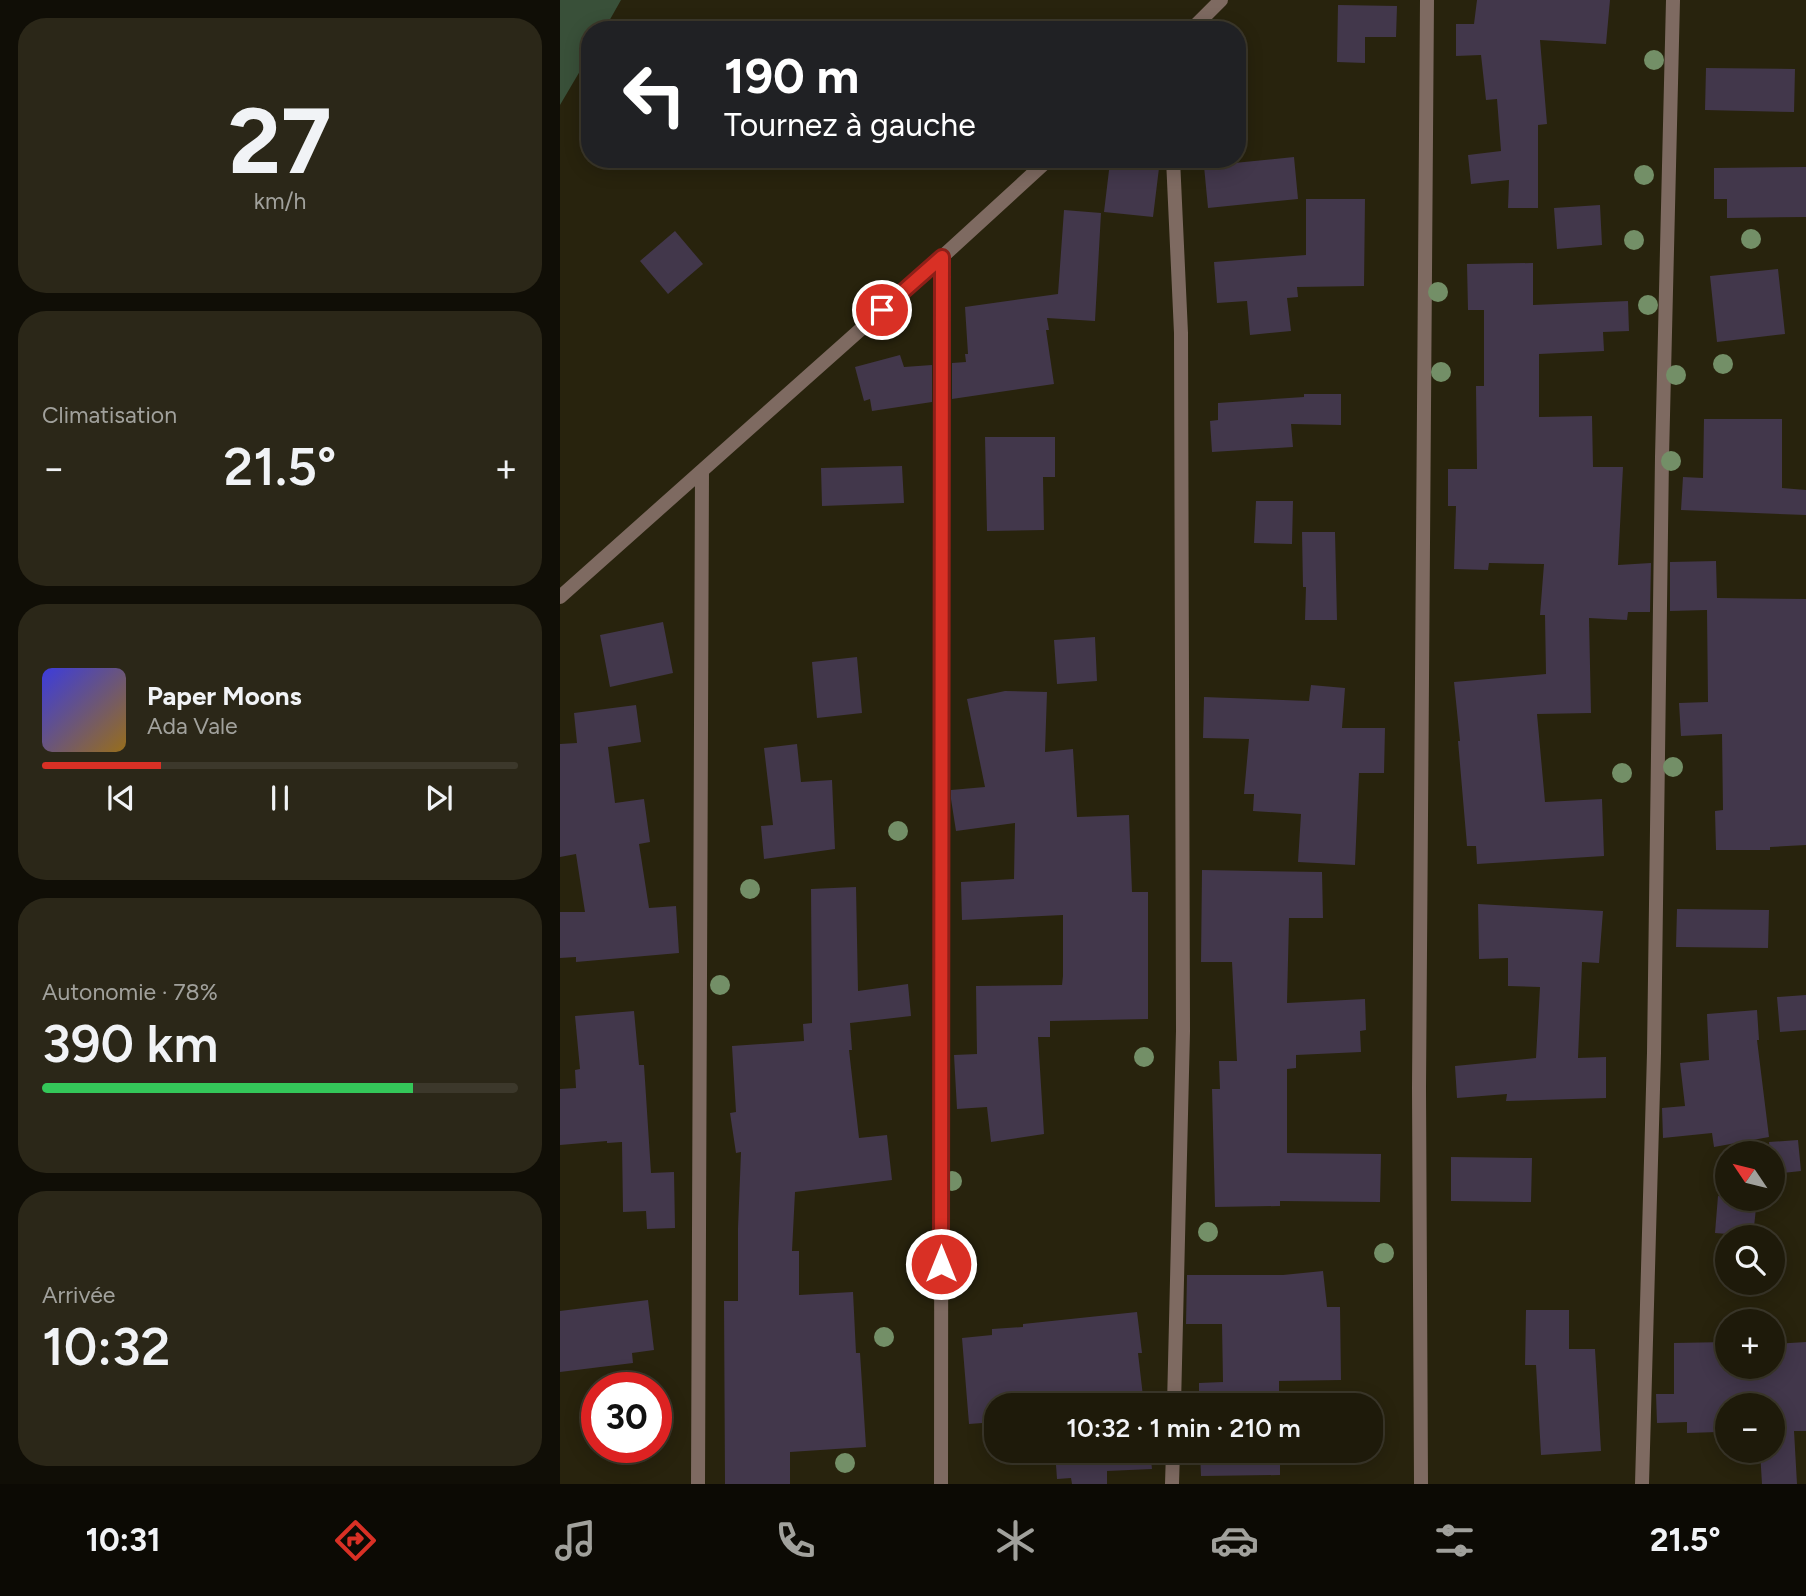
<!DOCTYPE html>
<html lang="fr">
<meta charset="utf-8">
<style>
body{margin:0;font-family:Figtree,sans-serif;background:#2b2718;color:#f1f3f6;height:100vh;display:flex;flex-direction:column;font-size:26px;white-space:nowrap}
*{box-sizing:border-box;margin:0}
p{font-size:23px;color:#a1a19c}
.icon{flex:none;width:38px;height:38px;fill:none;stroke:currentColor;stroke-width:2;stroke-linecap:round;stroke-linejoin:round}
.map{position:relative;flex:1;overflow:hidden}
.sheet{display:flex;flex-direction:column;gap:18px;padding:18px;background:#100e06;width:560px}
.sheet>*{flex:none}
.top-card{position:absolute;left:21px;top:21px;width:665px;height:147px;border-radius:28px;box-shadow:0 4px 18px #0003,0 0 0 2px #3c382b;background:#202124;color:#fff;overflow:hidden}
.needle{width:46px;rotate:305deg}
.tools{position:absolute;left:1155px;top:1141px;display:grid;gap:14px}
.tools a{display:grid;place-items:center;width:70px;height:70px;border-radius:50%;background:#1e1a0a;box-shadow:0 4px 18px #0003,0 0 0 2px #3c382b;font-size:35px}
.speed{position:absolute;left:21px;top:1372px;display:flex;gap:14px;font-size:35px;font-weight:700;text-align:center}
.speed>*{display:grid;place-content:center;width:91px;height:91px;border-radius:50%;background:#1e1a0a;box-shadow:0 4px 18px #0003,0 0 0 2px #3c382b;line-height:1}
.speed .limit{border:10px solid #d22;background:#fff;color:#111}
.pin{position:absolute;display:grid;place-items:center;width:60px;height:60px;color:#fff;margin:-30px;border:4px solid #fff;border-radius:50%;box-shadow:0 2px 7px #0007}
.me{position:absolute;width:77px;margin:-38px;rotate:0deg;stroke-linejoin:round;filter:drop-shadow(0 0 5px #0008)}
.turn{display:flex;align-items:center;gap:24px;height:147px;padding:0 28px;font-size:32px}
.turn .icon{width:91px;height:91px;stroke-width:2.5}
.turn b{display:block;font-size:49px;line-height:60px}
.big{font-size:52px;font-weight:600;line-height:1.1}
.sheet .card{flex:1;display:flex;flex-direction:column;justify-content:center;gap:10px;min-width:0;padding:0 24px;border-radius:28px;background:#2b2718}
.sheet .dial{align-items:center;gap:0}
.dial b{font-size:91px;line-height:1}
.song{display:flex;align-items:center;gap:21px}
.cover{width:84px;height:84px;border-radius:10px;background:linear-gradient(135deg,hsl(240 70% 55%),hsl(40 70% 35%))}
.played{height:7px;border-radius:4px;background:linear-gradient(90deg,#d93025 25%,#3c382b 25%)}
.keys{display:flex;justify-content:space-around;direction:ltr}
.heat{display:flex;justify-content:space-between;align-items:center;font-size:38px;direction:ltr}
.charge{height:10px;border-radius:5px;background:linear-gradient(90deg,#34c759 78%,#3c382b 0)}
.trip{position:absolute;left:424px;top:1393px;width:399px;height:70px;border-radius:28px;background:#1e1a0a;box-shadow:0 4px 18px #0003,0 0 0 2px #3c382b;font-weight:600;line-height:70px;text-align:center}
.menu{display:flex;height:112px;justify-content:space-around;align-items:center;background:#0c0a04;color:#a1a19c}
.menu .icon{width:49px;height:49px}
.menu .selected{color:#d93025}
.menu b{font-size:32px;color:#f1f3f6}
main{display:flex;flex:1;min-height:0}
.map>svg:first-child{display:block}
.green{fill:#395039}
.building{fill:#42374b}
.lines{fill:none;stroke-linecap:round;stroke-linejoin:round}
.street{stroke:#7e6a61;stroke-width:14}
.tree{fill:#738f67}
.route-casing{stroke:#8d1f18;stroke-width:18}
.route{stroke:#d93025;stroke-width:12}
</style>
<main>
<section class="sheet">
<div class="card dial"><b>27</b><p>km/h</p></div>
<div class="card"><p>Climatisation</p>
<div class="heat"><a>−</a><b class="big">21.5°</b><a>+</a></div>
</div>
<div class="card">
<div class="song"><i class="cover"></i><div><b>Paper Moons</b><p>Ada Vale</p></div></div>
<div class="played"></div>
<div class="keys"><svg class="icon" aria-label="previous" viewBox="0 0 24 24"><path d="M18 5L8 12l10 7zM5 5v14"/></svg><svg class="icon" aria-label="pause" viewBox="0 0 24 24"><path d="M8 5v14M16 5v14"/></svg><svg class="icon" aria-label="next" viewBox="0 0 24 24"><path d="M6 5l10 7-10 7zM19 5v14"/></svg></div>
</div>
<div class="card"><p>Autonomie · 78%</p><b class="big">390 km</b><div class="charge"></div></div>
<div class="card"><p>Arrivée</p><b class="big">10:32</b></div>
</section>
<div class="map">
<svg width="1246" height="1484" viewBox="0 0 1246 1484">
<rect width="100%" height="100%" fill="#28230d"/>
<path class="green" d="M 0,0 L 61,0 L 44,30 L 30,30 L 30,54 L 0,105 Z"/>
<path class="building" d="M 917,0 L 1050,0 L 1046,44 L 980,40 L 987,124 L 978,125 L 978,208 L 948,208 L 949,180 L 911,184 L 908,155 L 941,151 L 937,99 L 926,100 L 921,55 L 896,56 L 896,24 L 914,24 Z
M 778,5 L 837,6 L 836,37 L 805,37 L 805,63 L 777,62 Z
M 1146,68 L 1235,69 L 1234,112 L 1145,110 Z
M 734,157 L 738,199 L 648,208 L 644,166 Z
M 550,162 L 599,168 L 593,217 L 544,212 Z
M 1246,167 L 1246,217 L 1167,218 L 1167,199 L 1154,199 L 1154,168 Z
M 746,199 L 805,199 L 804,286 L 737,287 L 738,297 L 727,298 L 731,331 L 690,335 L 687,301 L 657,303 L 654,262 L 746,255 Z
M 1040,205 L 1042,245 L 997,249 L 994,208 Z
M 504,210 L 541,213 L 535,321 L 487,318 L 489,330 L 486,330 L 494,384 L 392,399 L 392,363 L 406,362 L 405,354 L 408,354 L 405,307 L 498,294 Z
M 115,231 L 143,264 L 108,294 L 80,261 Z
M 973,263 L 973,305 L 1068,301 L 1069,331 L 1043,332 L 1044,351 L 979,354 L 979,417 L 1032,416 L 1033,467 L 1063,467 L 1058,565 L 1091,563 L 1090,612 L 1068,612 L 1067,620 L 1029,618 L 1031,713 L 977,714 L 985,802 L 1042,799 L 1044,856 L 917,864 L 916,846 L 907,846 L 898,741 L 900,741 L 894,682 L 986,674 L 985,615 L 980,615 L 984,564 L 929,563 L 928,570 L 894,569 L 896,506 L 888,506 L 888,469 L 917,469 L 916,386 L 924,386 L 924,310 L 908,310 L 907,264 Z
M 1218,269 L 1225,334 L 1157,342 L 1150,276 Z
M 340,355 L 344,367 L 372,365 L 372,402 L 312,411 L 310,399 L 304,401 L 295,367 Z
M 744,394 L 781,394 L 781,425 L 731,424 L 733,447 L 652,452 L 650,421 L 658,420 L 658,403 L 744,397 Z
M 1144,419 L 1222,419 L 1222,488 L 1246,490 L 1246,515 L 1121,510 L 1123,477 L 1143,478 Z
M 425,437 L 495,437 L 495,477 L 483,477 L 484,530 L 427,531 Z
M 342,466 L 344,503 L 262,506 L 261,468 Z
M 696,501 L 733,501 L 732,544 L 694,543 Z
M 742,532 L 775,532 L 777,620 L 745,620 L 746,587 L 743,587 Z
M 1156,561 L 1157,598 L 1246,599 L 1246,845 L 1210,847 L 1210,850 L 1156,850 L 1155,811 L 1163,810 L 1162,734 L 1121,736 L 1119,703 L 1148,702 L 1147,610 L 1110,611 L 1110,562 Z
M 103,622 L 113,673 L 50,687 L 40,635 Z
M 535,637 L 537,681 L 497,684 L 494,640 Z
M 297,657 L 302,713 L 257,718 L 252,662 Z
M 751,685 L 785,688 L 782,728 L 825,728 L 824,773 L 799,773 L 795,865 L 738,862 L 741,814 L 693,811 L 694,794 L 684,794 L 689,739 L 643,738 L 644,697 L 749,701 Z
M 445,691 L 487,692 L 485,752 L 513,749 L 517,817 L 569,815 L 572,892 L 588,892 L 588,1019 L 490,1021 L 490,1037 L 478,1037 L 484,1134 L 431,1142 L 427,1107 L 397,1109 L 394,1055 L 417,1054 L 416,986 L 502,985 L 503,976 L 503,915 L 402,920 L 401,882 L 454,879 L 455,823 L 396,831 L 391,799 L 391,790 L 425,787 L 407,699 Z
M 76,705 L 81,742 L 48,747 L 55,803 L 84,799 L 90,842 L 79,844 L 89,908 L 116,906 L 119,953 L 16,962 L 16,957 L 0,958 L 0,912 L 25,912 L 16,854 L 0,857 L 0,744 L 17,743 L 14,713 Z
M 237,744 L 241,782 L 272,780 L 275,849 L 204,859 L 201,826 L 213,825 L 204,748 Z
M 642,870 L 762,872 L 763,918 L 729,918 L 727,1003 L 805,999 L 806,1030 L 800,1031 L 801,1052 L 736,1055 L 736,1068 L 727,1069 L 727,1153 L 821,1154 L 820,1202 L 720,1201 L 720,1206 L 655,1207 L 652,1089 L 660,1089 L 659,1061 L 677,1061 L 672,962 L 641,962 Z
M 296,887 L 298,991 L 348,984 L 351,1016 L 290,1023 L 292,1050 L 289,1050 L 299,1138 L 327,1135 L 332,1180 L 235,1192 L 232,1251 L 239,1251 L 239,1295 L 293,1292 L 296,1353 L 300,1353 L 306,1447 L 230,1452 L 230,1484 L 165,1484 L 164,1301 L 178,1301 L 178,1228 L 181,1152 L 176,1153 L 170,1113 L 176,1112 L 172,1046 L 244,1041 L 243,1024 L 252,1023 L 251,889 Z
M 918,904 L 1043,911 L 1039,963 L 1022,962 L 1018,1058 L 1046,1057 L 1046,1098 L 946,1101 L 947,1094 L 897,1098 L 895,1066 L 976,1058 L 980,987 L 948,986 L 948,958 L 919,959 Z
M 1117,909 L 1209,910 L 1208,948 L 1116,947 Z
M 1246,995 L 1246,1030 L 1220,1032 L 1217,997 Z
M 1197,1010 L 1199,1040 L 1197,1040 L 1209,1137 L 1154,1147 L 1152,1133 L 1103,1138 L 1102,1108 L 1125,1106 L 1120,1063 L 1149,1060 L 1147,1014 Z
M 74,1011 L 79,1065 L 84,1065 L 91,1173 L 114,1172 L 115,1228 L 87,1229 L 86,1211 L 63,1212 L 62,1142 L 47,1143 L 47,1141 L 0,1145 L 0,1089 L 16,1088 L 15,1070 L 20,1069 L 15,1016 Z
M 1238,1140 L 1241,1171 L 1213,1174 L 1213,1153 L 1210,1153 L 1209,1142 Z
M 891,1157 L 972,1158 L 971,1202 L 891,1201 Z
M 1158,1196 L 1167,1197 L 1167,1199 L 1197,1199 L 1193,1236 L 1155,1233 Z
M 763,1271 L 767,1307 L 780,1307 L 781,1380 L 719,1381 L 719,1405 L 639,1405 L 639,1383 L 663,1382 L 662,1324 L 626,1324 L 627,1275 L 723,1275 Z
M 88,1300 L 94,1350 L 72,1353 L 73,1363 L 0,1372 L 0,1311 Z
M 966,1310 L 1009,1310 L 1009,1349 L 1035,1349 L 1041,1451 L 981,1455 L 976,1365 L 965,1365 Z
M 577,1312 L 582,1353 L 578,1353 L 584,1405 L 436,1405 L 436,1422 L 409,1424 L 402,1338 L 432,1335 L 432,1329 L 463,1327 L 463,1324 Z
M 1167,1342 L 1167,1367 L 1213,1367 L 1213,1344 L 1246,1342 L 1246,1431 L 1234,1431 L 1237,1484 L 1202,1484 L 1200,1451 L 1213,1451 L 1213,1405 L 1167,1405 L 1167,1439 L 1158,1439 L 1158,1432 L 1127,1433 L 1127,1422 L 1097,1423 L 1096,1394 L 1114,1394 L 1114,1343 Z
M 495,1451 L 590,1451 L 592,1469 L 547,1471 L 547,1484 L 512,1484 L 511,1478 L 497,1479 Z
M 640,1451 L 720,1451 L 720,1475 L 641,1476 Z"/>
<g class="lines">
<path class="street" d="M 631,30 L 661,0
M 613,159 L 621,333 L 623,1031 L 614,1405
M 0,597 L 382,257 L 489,159
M 138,1484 L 142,471
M 381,1484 L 382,257
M 612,1484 L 613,1451
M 861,1484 L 859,1088 L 867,0
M 1082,1484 L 1094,1053 L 1102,457 L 1113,0"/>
</g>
<g class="tree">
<circle cx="1094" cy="60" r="10"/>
<circle cx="1084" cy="175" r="10"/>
<circle cx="1191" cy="239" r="10"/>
<circle cx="1074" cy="240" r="10"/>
<circle cx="878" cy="292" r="10"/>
<circle cx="1088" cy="305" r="10"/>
<circle cx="1163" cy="364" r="10"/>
<circle cx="881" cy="372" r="10"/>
<circle cx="1116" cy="375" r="10"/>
<circle cx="1111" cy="461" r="10"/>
<circle cx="1113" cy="767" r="10"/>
<circle cx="1062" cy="773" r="10"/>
<circle cx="338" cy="831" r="10"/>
<circle cx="190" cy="889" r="10"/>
<circle cx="160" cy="985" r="10"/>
<circle cx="584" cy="1057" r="10"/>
<circle cx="392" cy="1181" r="10"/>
<circle cx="648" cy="1232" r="10"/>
<circle cx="824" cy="1253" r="10"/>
<circle cx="324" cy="1337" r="10"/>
<circle cx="285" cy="1463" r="10"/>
</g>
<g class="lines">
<defs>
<path id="route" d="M 322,310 L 382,257 L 381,1264"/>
</defs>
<use href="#route" class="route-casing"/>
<use href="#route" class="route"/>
</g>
</svg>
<div class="tools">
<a><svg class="needle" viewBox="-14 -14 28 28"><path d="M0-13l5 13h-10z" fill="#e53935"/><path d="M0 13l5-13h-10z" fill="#a1a19c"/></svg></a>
<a><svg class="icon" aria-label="search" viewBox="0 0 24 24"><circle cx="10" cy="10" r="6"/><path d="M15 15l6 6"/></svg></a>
<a>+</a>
<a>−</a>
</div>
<div class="speed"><div class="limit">30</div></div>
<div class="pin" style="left:322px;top:310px;background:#d93025"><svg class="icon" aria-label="arrive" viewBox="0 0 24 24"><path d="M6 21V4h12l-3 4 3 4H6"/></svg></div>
<svg class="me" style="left:381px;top:1264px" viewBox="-20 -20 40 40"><circle r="17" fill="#d93025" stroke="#fff" stroke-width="3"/><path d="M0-11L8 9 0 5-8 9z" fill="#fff"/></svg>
<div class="trip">10:32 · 1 min · 210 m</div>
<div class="top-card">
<div class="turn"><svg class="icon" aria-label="left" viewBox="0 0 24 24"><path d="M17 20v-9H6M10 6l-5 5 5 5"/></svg><div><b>190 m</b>Tournez à gauche</div></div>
</div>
</div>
</main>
<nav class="menu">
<b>10:31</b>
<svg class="icon selected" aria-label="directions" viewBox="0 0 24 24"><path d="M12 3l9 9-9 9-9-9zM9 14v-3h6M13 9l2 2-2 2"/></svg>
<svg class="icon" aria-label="music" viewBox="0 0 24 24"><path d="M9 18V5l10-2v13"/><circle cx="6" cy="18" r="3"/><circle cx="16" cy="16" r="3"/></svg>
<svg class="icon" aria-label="phone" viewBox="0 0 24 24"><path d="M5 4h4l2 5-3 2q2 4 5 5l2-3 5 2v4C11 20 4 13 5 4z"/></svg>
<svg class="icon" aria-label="climate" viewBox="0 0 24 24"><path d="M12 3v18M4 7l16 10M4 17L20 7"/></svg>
<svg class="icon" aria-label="car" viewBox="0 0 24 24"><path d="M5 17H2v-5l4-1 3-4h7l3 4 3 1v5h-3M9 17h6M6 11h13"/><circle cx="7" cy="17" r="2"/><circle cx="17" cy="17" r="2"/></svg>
<svg class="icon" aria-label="filters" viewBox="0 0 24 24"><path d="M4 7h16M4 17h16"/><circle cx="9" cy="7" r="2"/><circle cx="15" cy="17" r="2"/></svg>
<b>21.5°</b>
</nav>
